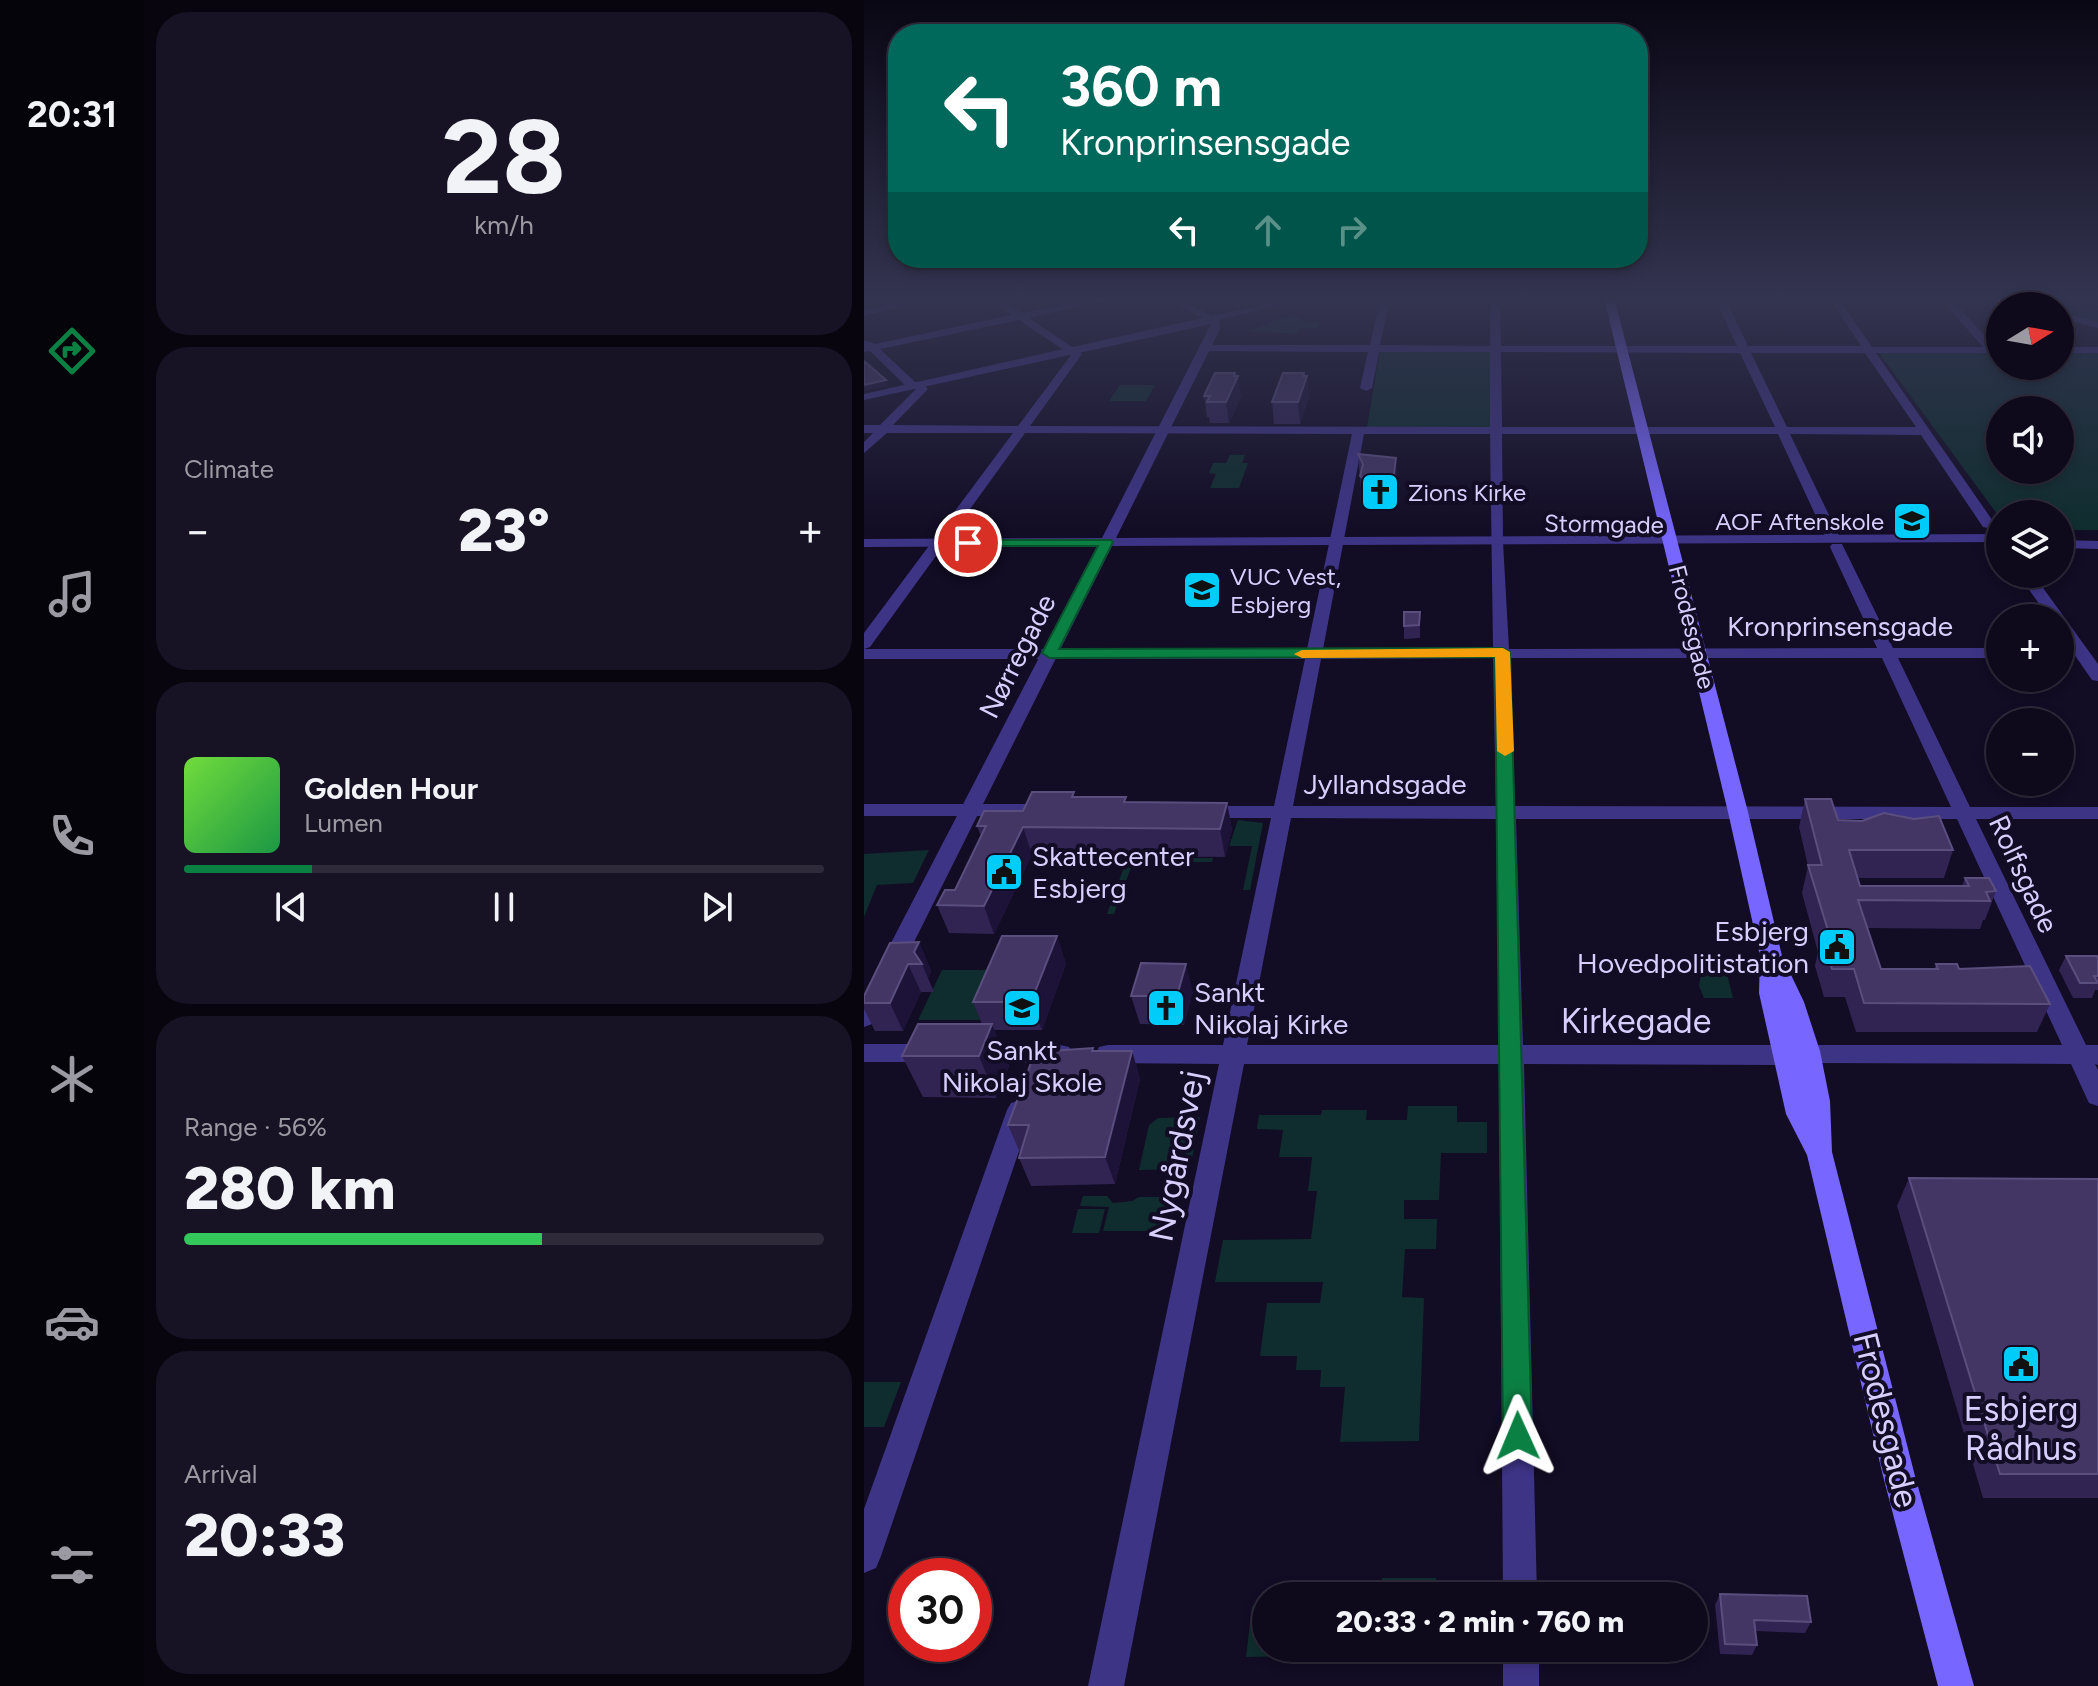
<!DOCTYPE html>
<meta charset="utf-8">
<style>
body{margin:0;font-family:Figtree,sans-serif;background:#171224;color:#f1f3f6;height:100vh;display:flex;flex-direction:column;font-size:30px;white-space:nowrap}
*{box-sizing:border-box;margin:0}
p{font-size:26px;color:#9b9aa3}
.icon{flex:none;width:44px;height:44px;fill:none;stroke:currentColor;stroke-width:2;stroke-linecap:round;stroke-linejoin:round}
.map{position:relative;flex:1;overflow:hidden}
.details{display:flex;flex-direction:column;gap:12px;padding:12px;background:#08050f;width:720px}
.details>*{flex:none}
.banner{position:absolute;left:24px;top:24px;width:760px;height:244px;border-radius:32px;box-shadow:0 4px 12px #0003,0 0 0 2px #2e2a3a;background:#00695c;color:#fff;overflow:hidden}
.needle{width:52px;rotate:79deg}
.tools{position:absolute;left:1122px;top:292px;display:grid;gap:16px}
.tools a{display:grid;place-items:center;width:88px;height:88px;border-radius:50%;background:#0e091b;box-shadow:0 4px 12px #0003,0 0 0 2px #2e2a3a;font-size:40px}
.speed{position:absolute;left:24px;top:1558px;display:flex;gap:16px;font-size:40px;font-weight:700;text-align:center}
.speed>*{display:grid;place-content:center;width:104px;height:104px;border-radius:50%;background:#0e091b;box-shadow:0 4px 12px #0003,0 0 0 2px #2e2a3a;line-height:1}
.speed .limit{border:12px solid #d22;background:#fff;color:#111}
.pin{position:absolute;display:grid;place-items:center;width:68px;height:68px;color:#fff;margin:-34px;border:4px solid #fff;border-radius:50%;box-shadow:0 2px 8px #0007}
.me{position:absolute;width:88px;margin:-44px;rotate:359deg;stroke-linejoin:round;filter:drop-shadow(0 0 6px #0008)}
.turn{display:flex;align-items:center;gap:28px;height:168px;padding:0 40px;font-size:36px}
.turn .icon{width:104px;height:104px;stroke-width:2.5}
.turn b{display:block;font-size:56px;line-height:68px}
.lanes{display:flex;align-items:center;height:76px;padding:0 40px;background:#0003;justify-content:center;gap:40px;direction:ltr}
.lanes .off{opacity:.35}
.big{font-size:60px;font-weight:800;line-height:1.1}
.details .card{flex:1;display:flex;flex-direction:column;justify-content:center;gap:12px;min-width:0;padding:0 28px;border-radius:32px;background:#171224}
.details .dial{align-items:center;gap:0}
.dial b{font-size:104px;line-height:1}
.song{display:flex;align-items:center;gap:24px}
.cover{width:96px;height:96px;border-radius:12px;background:linear-gradient(135deg,hsl(100 70% 55%),hsl(140 70% 35%))}
.played{height:8px;border-radius:4px;background:linear-gradient(90deg,#0b8043 20%,#2e2a3a 20%)}
.keys{display:flex;justify-content:space-around;direction:ltr}
.heat{display:flex;justify-content:space-between;align-items:center;font-size:44px;direction:ltr}
.charge{height:12px;border-radius:6px;background:linear-gradient(90deg,#34c759 56%,#2e2a3a 0)}
.trip{position:absolute;left:388px;top:1582px;width:456px;height:80px;border-radius:40px;background:#0e091b;box-shadow:0 4px 12px #0003,0 0 0 2px #2e2a3a;font-weight:800;line-height:80px;text-align:center}
main{display:flex;flex:1;min-height:0}
.tabs{display:flex;flex-direction:column;width:144px;justify-content:space-around;align-items:center;background:#06040b;color:#9b9aa3}
.tabs .icon{width:56px;height:56px}
.tabs .on{color:#0b8043}
.tabs b{font-size:36px;color:#f1f3f6}
.map>svg:first-child{display:block}
.green{fill:#0f2d2e;fill-rule:evenodd}
.lines{fill:none;stroke-linecap:round;stroke-linejoin:round}
.minor{fill:#3e3486;fill-rule:evenodd}
.tertiary{fill:#3e3486;fill-rule:evenodd}
.secondary{fill:#76f;fill-rule:evenodd}
.wall{fill:#312453}
.shaded-wall{fill:#1d1338}
.building{fill:#433665;stroke:#5a4e7e;stroke-width:2}
.route{fill:#0b8043;stroke:#07532c;stroke-width:2}
.slow{fill:#f59e0b}
.labels{text-anchor:middle;dominant-baseline:central;stroke-width:8;stroke-linejoin:round;paint-order:stroke}
.far-poi-label{font-size:24px;fill:#d8cfff;stroke:#120c24;text-anchor:start}
.far-street-label{font-size:24px;fill:#d8cfff;stroke:#120c24}
.street-label{font-size:28px;fill:#d8cfff;stroke:#120c24}
.poi-label{font-size:28px;fill:#d8cfff;stroke:#120c24;text-anchor:start}
.near-street-label{font-size:34px;fill:#d8cfff;stroke:#120c24}
.near-poi-label{font-size:34px;fill:#d8cfff;stroke:#120c24}
</style>
<main>
<nav class="tabs">
<b>20:31</b>
<svg class="icon on" aria-label="directions" viewBox="0 0 24 24"><path d="M12 3l9 9-9 9-9-9zM9 14v-3h6M13 9l2 2-2 2"/></svg>
<svg class="icon" aria-label="music" viewBox="0 0 24 24"><path d="M9 18V5l10-2v13"/><circle cx="6" cy="18" r="3"/><circle cx="16" cy="16" r="3"/></svg>
<svg class="icon" aria-label="phone" viewBox="0 0 24 24"><path d="M5 4h4l2 5-3 2q2 4 5 5l2-3 5 2v4C11 20 4 13 5 4z"/></svg>
<svg class="icon" aria-label="climate" viewBox="0 0 24 24"><path d="M12 3v18M4 7l16 10M4 17L20 7"/></svg>
<svg class="icon" aria-label="car" viewBox="0 0 24 24"><path d="M5 17H2v-5l4-1 3-4h7l3 4 3 1v5h-3M9 17h6M6 11h13"/><circle cx="7" cy="17" r="2"/><circle cx="17" cy="17" r="2"/></svg>
<svg class="icon" aria-label="filters" viewBox="0 0 24 24"><path d="M4 7h16M4 17h16"/><circle cx="9" cy="7" r="2"/><circle cx="15" cy="17" r="2"/></svg>
</nav>
<section class="details">
<div class="card dial"><b>28</b><p>km/h</p></div>
<div class="card"><p>Climate</p>
<div class="heat"><a>−</a><b class="big">23°</b><a>+</a></div>
</div>
<div class="card">
<div class="song"><i class="cover"></i><div><b>Golden Hour</b><p>Lumen</p></div></div>
<div class="played"></div>
<div class="keys"><svg class="icon" aria-label="previous" viewBox="0 0 24 24"><path d="M18 5L8 12l10 7zM5 5v14"/></svg><svg class="icon" aria-label="pause" viewBox="0 0 24 24"><path d="M8 5v14M16 5v14"/></svg><svg class="icon" aria-label="next" viewBox="0 0 24 24"><path d="M6 5l10 7-10 7zM19 5v14"/></svg></div>
</div>
<div class="card"><p>Range · 56%</p><b class="big">280 km</b><div class="charge"></div></div>
<div class="card"><p>Arrival</p><b class="big">20:33</b></div>
</section>
<div class="map">
<svg width="1234" height="1686" viewBox="0 0 1234 1686">
<rect width="100%" height="100%" fill="#120c24"/>
<path class="green" d="M 1144,298 L 1234,298 L 1234,322 L 1196,312 L 1196,306 L 1174,306 Z
M 430,316 L 444,322 L 456,322 L 454,328 L 436,328 L 434,334 L 385,331 L 409,323 L 407,321 Z
M 516,350 L 627,351 L 628,427 L 503,427 Z
M 1015,353 L 1136,353 L 1136,366 L 1196,366 L 1196,353 L 1234,353 L 1234,530 L 1196,530 L 1196,514 L 1136,514 L 1136,518 ZM 1136,410 L 1196,410 L 1196,470 L 1136,470 Z
M 256,385 L 291,385 L 282,401 L 245,401 Z
M 366,455 L 381,455 L 378,463 L 384,463 L 375,488 L 346,488 L 352,474 L 345,473 L 349,463 L 362,463 Z
M 374,820 L 399,823 L 386,890 L 379,890 L 388,846 L 365,846 Z
M 65,850 L 49,883 L 13,885 L 0,917 L 0,854 Z
M 349,858 L 348,862 L 269,862 L 250,914 L 243,914 L 260,867 L 251,865 L 251,859 Z
M 78,970 L 142,970 L 121,1020 L 54,1020 Z
M 837,974 L 863,974 L 869,998 L 840,998 L 835,986 Z
M 544,1106 L 593,1106 L 593,1122 L 623,1122 L 623,1153 L 577,1153 L 575,1200 L 540,1200 L 540,1219 L 573,1219 L 572,1249 L 541,1249 L 538,1297 L 560,1298 L 555,1441 L 476,1442 L 481,1387 L 456,1387 L 457,1370 L 432,1370 L 433,1356 L 396,1356 L 403,1303 L 456,1303 L 459,1282 L 351,1282 L 359,1240 L 447,1239 L 453,1191 L 444,1191 L 448,1157 L 415,1157 L 419,1130 L 393,1129 L 395,1115 L 457,1115 L 458,1110 L 503,1110 L 502,1120 L 543,1120 Z
M 336,1117 L 326,1169 L 275,1170 L 285,1125 L 294,1118 Z
M 219,1196 L 243,1196 L 249,1203 L 268,1201 L 275,1197 L 312,1197 L 306,1231 L 239,1231 L 245,1207 L 216,1206 Z
M 214,1209 L 241,1209 L 235,1233 L 208,1233 Z
M 0,1382 L 37,1382 L 20,1427 L 0,1427 Z
M 518,1578 L 572,1578 L 572,1596 L 517,1596 Z
M 388,1606 L 402,1606 L 402,1648 L 571,1648 L 571,1654 L 382,1657 Z"/>
<g class="lines">
<path class="minor" d="M 50,298 L 68,298 L 0,316 L 0,310 Z
M 125,298 L 136,298 L 158,313 L 230,298 L 250,298 L 165,318 L 218,354 L 166,426 L 626,427 L 626,352 L 515,352 L 508,388 L 502,391 L 496,388 L 504,352 L 339,351 L 334,348 L 339,345 L 506,345 L 516,298 L 526,298 L 516,345 L 626,346 L 626,298 L 636,298 L 637,346 L 873,346 L 851,298 L 861,298 L 884,346 L 997,346 L 965,298 L 974,298 L 1008,347 L 1119,347 L 1076,298 L 1086,298 L 1131,347 L 1136,347 L 1136,353 L 1012,353 L 1131,524 L 1124,528 L 1119,527 L 1057,435 L 926,434 L 976,538 L 969,542 L 962,538 L 914,434 L 638,434 L 639,542 L 645,649 L 1013,648 L 966,547 L 968,544 L 978,544 L 1029,648 L 1136,648 L 1136,658 L 1034,658 L 1106,807 L 1234,807 L 1234,819 L 1112,819 L 1222,1045 L 1234,1045 L 1234,1065 L 1231,1064 L 1234,1070 L 1234,1106 L 1225,1103 L 1207,1064 L 942,1063 L 931,1056 L 929,1062 L 920,1065 L 660,1064 L 673,1596 L 639,1596 L 635,1064 L 380,1064 L 260,1686 L 224,1686 L 355,1064 L 244,1063 L 235,1061 L 232,1054 L 235,1047 L 244,1045 L 359,1045 L 407,818 L 340,818 L 330,812 L 340,806 L 410,806 L 441,659 L 0,659 L 0,649 L 443,649 L 488,434 L 161,433 L 6,647 L 0,649 L 0,633 L 149,433 L 23,433 L 0,453 L 0,442 L 9,433 L 0,433 L 0,425 L 16,425 L 52,389 L 44,388 L 6,351 L 0,352 L 0,340 L 11,344 L 148,315 ZM 155,320 L 207,355 L 154,426 L 29,425 L 64,389 L 58,383 L 51,382 L 16,349 ZM 637,352 L 876,353 L 911,427 L 638,427 ZM 887,353 L 1001,353 L 1052,427 L 923,427 ZM 500,434 L 626,434 L 629,649 L 459,649 ZM 629,658 L 632,806 L 429,806 L 457,659 ZM 646,658 L 1018,658 L 1087,807 L 651,806 ZM 427,818 L 632,819 L 635,1045 L 383,1045 ZM 652,819 L 1093,819 L 1198,1045 L 942,1045 L 933,1047 L 931,1053 L 920,1045 L 659,1045 Z
M 1127,298 L 1143,298 L 1165,306 L 1149,306 Z
M 1196,312 L 1234,322 L 1234,328 L 1196,318 Z
M 1196,347 L 1234,347 L 1234,353 L 1196,353 Z
M 1154,574 L 1169,574 L 1234,664 L 1234,681 L 1228,680 L 1196,634 L 1196,618 L 1185,618 Z
M 0,804 L 184,804 L 194,810 L 184,816 L 0,816 Z
M 0,1044 L 64,1044 L 72,1046 L 76,1053 L 72,1060 L 64,1062 L 0,1062 Z
M 112,1044 L 196,1045 L 205,1047 L 208,1054 L 205,1061 L 196,1063 L 112,1062 L 104,1060 L 100,1053 L 104,1046 Z
M 156,1100 L 165,1103 L 169,1110 L 17,1556 L 12,1568 L 0,1573 L 0,1509 L 143,1110 L 147,1103 Z
M 639,1648 L 675,1648 L 675,1686 L 639,1686 Z"/>
<path class="tertiary" d="M 303,298 L 315,298 L 348,316 L 427,298 L 446,298 L 355,320 L 356,329 L 252,538 L 1136,534 L 1136,542 L 248,546 L 12,1018 L 8,1024 L 0,1027 L 0,995 L 233,546 L 0,547 L 0,539 L 238,538 L 347,324 L 0,400 L 0,394 L 338,318 Z
M 1196,540 L 1234,541 L 1234,549 L 1196,548 Z"/>
<path class="secondary" d="M 740,298 L 750,298 L 884,812 L 918,956 L 940,1002 L 956,1051 L 966,1101 L 968,1152 L 1051,1476 L 1110,1686 L 1074,1686 L 1019,1476 L 943,1155 L 922,1114 L 895,993 L 896,956 L 864,812 Z"/>
</g>
<path class="wall" d="M 372,376 L 377,397 L 365,423 L 346,423 L 345,417 L 343,417 L 340,396 Z
M 440,376 L 445,397 L 436,424 L 410,424 L 408,402 Z
M 494,454 L 532,458 L 533,480 L 531,504 L 512,508 L 498,499 Z
M 556,612 L 556,638 L 540,639 L 540,626 Z
M 211,797 L 263,802 L 363,803 L 368,830 L 361,857 L 168,855 L 130,934 L 85,933 L 73,905 L 91,890 L 117,836 L 113,826 Z
M 941,799 L 974,820 L 1089,850 L 1080,878 L 993,878 L 996,886 L 1098,886 L 1101,878 L 1132,891 L 1121,920 L 1119,920 L 1116,929 L 1003,928 L 1017,969 L 1070,969 L 1072,964 L 1095,969 L 1186,1004 L 1173,1032 L 992,1032 L 981,997 L 960,997 L 951,966 L 954,952 L 938,893 L 944,866 L 935,827 Z
M 193,936 L 202,964 L 178,1030 L 130,1030 L 145,1066 L 132,1098 L 59,1097 L 38,1056 L 118,1024 L 109,1002 Z
M 55,942 L 67,971 L 64,978 L 70,992 L 57,992 L 39,1031 L 11,1031 L 0,1009 L 0,996 Z
M 1202,956 L 1234,958 L 1234,990 L 1231,990 L 1228,998 L 1209,998 L 1195,970 Z
M 329,992 L 320,1025 L 276,1024 L 267,996 Z
M 229,1048 L 230,1051 L 268,1051 L 276,1079 L 251,1184 L 167,1186 L 155,1158 L 156,1153 L 144,1125 Z
M 1045,1178 L 1234,1179 L 1234,1498 L 1119,1498 L 1033,1206 Z
M 856,1594 L 947,1622 L 941,1633 L 891,1631 L 893,1645 L 888,1655 L 856,1654 L 851,1605 Z"/>
<path class="shaded-wall" d="M 371,373 L 372,380 L 374,376 L 377,397 L 365,423 L 362,402 Z
M 440,373 L 441,382 L 443,376 L 445,397 L 436,424 L 434,402 Z
M 22,380 L 23,386 L 0,391 L 0,385 Z
M 532,458 L 533,480 L 531,504 L 512,508 L 511,485 Z
M 363,803 L 368,830 L 361,857 L 356,829 Z
M 159,827 L 168,855 L 130,934 L 120,906 Z
M 193,936 L 202,964 L 178,1030 L 167,1002 Z
M 55,942 L 67,971 L 64,978 L 58,964 L 50,952 Z
M 44,964 L 57,992 L 39,1031 L 26,1003 Z
M 322,964 L 329,992 L 320,1025 L 313,996 Z
M 128,1024 L 145,1066 L 132,1098 L 115,1056 Z
M 268,1051 L 276,1079 L 251,1184 L 241,1157 Z"/>
<path class="building" d="M 0,361 L 22,380 L 0,385 Z
M 351,373 L 371,373 L 370,376 L 374,376 L 362,402 L 343,402 L 346,396 L 340,396 Z
M 419,373 L 440,373 L 439,376 L 443,376 L 434,402 L 408,402 Z
M 494,454 L 532,458 L 529,481 L 511,485 L 496,476 L 499,464 Z
M 540,612 L 556,612 L 555,625 L 540,626 Z
M 168,792 L 210,792 L 208,797 L 262,797 L 260,802 L 363,803 L 356,829 L 159,827 L 120,906 L 73,905 L 81,890 L 91,890 L 122,826 L 113,826 L 120,811 L 159,811 Z
M 941,799 L 967,799 L 974,820 L 998,821 L 1020,813 L 1050,819 L 1075,816 L 1089,850 L 985,850 L 996,886 L 1105,886 L 1101,878 L 1125,878 L 1132,891 L 1122,892 L 1126,901 L 994,900 L 1017,969 L 1074,969 L 1072,964 L 1093,964 L 1095,969 L 1166,966 L 1186,1004 L 1000,1003 L 990,969 L 968,969 L 958,938 L 966,937 L 944,865 L 958,865 Z
M 138,936 L 193,936 L 167,1002 L 109,1002 Z
M 55,942 L 50,952 L 58,964 L 44,964 L 26,1003 L 0,1003 L 0,996 L 26,943 Z
M 1202,956 L 1233,956 L 1234,958 L 1234,976 L 1230,976 L 1234,983 L 1216,983 Z
M 277,963 L 322,964 L 313,996 L 267,996 Z
M 54,1024 L 128,1024 L 115,1056 L 38,1056 Z
M 229,1048 L 228,1051 L 268,1051 L 241,1157 L 155,1158 L 165,1125 L 144,1125 L 171,1052 Z
M 1045,1178 L 1234,1179 L 1234,1474 L 1136,1474 Z
M 856,1594 L 943,1596 L 947,1622 L 890,1620 L 893,1645 L 861,1644 Z"/>
<linearGradient id="sky" x2="0" y2="1"><stop stop-color="#0a0714"/><stop offset="0.56" stop-color="#333450"/><stop offset="1" stop-color="#333450" stop-opacity="0"/></linearGradient>
<rect width="1234" height="534" fill="url(#sky)"/>
<path class="route" d="M 99,540 L 247,540 L 249,542 L 195,649 L 639,648 L 646,652 L 668,1436 L 664,1446 L 654,1451 L 644,1446 L 639,1436 L 631,657 L 186,658 L 178,653 L 234,546 L 104,546 L 99,545 Z"/>
<path class="slow" d="M 639,648 L 646,652 L 650,751 L 641,756 L 633,751 L 631,657 L 438,658 L 430,654 L 438,650 Z"/>
<defs>
<symbol id="church-square" viewBox="-11 -11 22 22"><rect x="-9" y="-9" width="18" height="18" rx="4" fill="#00ccfa" stroke="#120c24"/><path d="M-1.2-6h2.4v3.5h3.3v2.4h-3.3V6h-2.4V-.1h-3.3v-2.4h3.3Z" fill="#111"/></symbol>
<symbol id="school-square" viewBox="-11 -11 22 22"><rect x="-9" y="-9" width="18" height="18" rx="4" fill="#00ccfa" stroke="#120c24"/><path d="M0-5L7-2L0 1L-7-2ZM-4 1L0 2.5L4 1V4Q0 6-4 4Z" fill="#111"/></symbol>
<symbol id="civic-square" viewBox="-11 -11 22 22"><rect x="-9" y="-9" width="18" height="18" rx="4" fill="#00ccfa" stroke="#120c24"/><path d="M-.6-6.5H3V-4.5H.6V-3L4-1V1h2V6H-6V1h2V-1L-.6-3ZM-1.2 2.5V6h2.4V2.5Z" fill="#111"/></symbol>
</defs>
<g fill-rule="evenodd">
<use href="#church-square" x="494" y="470" width="44" height="44"/>
<use href="#school-square" x="1026" y="499" width="44" height="44"/>
<use href="#school-square" x="316" y="568" width="44" height="44"/>
<use href="#civic-square" x="118" y="850" width="44" height="44"/>
<use href="#civic-square" x="951" y="925" width="44" height="44"/>
<use href="#school-square" x="136" y="986" width="44" height="44"/>
<use href="#church-square" x="280" y="986" width="44" height="44"/>
<use href="#civic-square" x="1135" y="1342" width="44" height="44"/>
</g>
<g class="labels">
<g class="far-poi-label">
<text x="544" y="492">Zions Kirke</text>
<text x="1020" y="521" text-anchor="end">AOF Aftenskole</text>
<text x="366" y="576">VUC Vest,<tspan x="366" dy="28">Esbjerg</tspan></text>
</g>
<g class="far-street-label">
<text transform="translate(740 524) rotate(1)">Stormgade</text>
<text transform="translate(828 627) rotate(76)">Frodesgade</text>
</g>
<g class="street-label">
<text x="976" y="626">Kronprinsensgade</text>
<text transform="translate(153 656) rotate(-63)">Nørregade</text>
<text x="521" y="784">Jyllandsgade</text>
<text transform="translate(1160 874) rotate(65)">Rolfsgade</text>
</g>
<g class="poi-label">
<text x="168" y="856">Skattecenter<tspan x="168" dy="32">Esbjerg</tspan></text>
<text x="945" y="931" text-anchor="end">Esbjerg<tspan x="945" dy="32">Hovedpolitistation</tspan></text>
<text x="330" y="992">Sankt<tspan x="330" dy="32">Nikolaj Kirke</tspan></text>
<text x="158" y="1050" text-anchor="middle">Sankt<tspan x="158" dy="32">Nikolaj Skole</tspan></text>
</g>
<g class="near-street-label">
<text x="772" y="1021">Kirkegade</text>
<text transform="translate(313 1156) rotate(-79)">Nygårdsvej</text>
<text transform="translate(1022 1420) rotate(76)">Frodesgade</text>
</g>
<g class="near-poi-label">
<text x="1157" y="1409">Esbjerg<tspan x="1157" dy="39">Rådhus</tspan></text>
</g>
</g>
</svg>
<div class="tools">
<a><svg class="needle" viewBox="-14 -14 28 28"><path d="M0-13l5 13h-10z" fill="#e53935"/><path d="M0 13l5-13h-10z" fill="#9b9aa3"/></svg></a>
<a><svg class="icon" aria-label="sound" viewBox="0 0 24 24"><path d="M4 9h4l5-4v14l-5-4H4zM17 9q2 3 0 6"/></svg></a>
<a><svg class="icon" aria-label="layers" viewBox="0 0 24 24"><path d="M12 4l9 5-9 5-9-5zM3 14l9 5 9-5"/></svg></a>
<a>+</a>
<a>−</a>
</div>
<div class="speed"><div class="limit">30</div></div>
<div class="pin" style="left:104px;top:543px;background:#d93025"><svg class="icon" aria-label="arrive" viewBox="0 0 24 24"><path d="M6 21V4h12l-3 4 3 4H6"/></svg></div>
<svg class="me" style="left:654px;top:1436px" viewBox="-20 -20 40 40"><path d="M0-17L14 15 0 8-14 15z" fill="#0b8043" stroke="#fff" stroke-width="4"/></svg>
<div class="trip">20:33 · 2 min · 760 m</div>
<div class="banner">
<div class="turn"><svg class="icon" aria-label="left" viewBox="0 0 24 24"><path d="M17 20v-9H6M10 6l-5 5 5 5"/></svg><div><b>360 m</b>Kronprinsensgade</div></div>
<div class="lanes"><svg class="icon" aria-label="left" viewBox="0 0 24 24"><path d="M17 20v-9H6M10 6l-5 5 5 5"/></svg><svg class="icon off" aria-label="ahead" viewBox="0 0 24 24"><path d="M12 20V5M6 11l6-6 6 6"/></svg><svg class="icon off" aria-label="right" viewBox="0 0 24 24"><path d="M7 20v-9h11M14 6l5 5-5 5"/></svg></div>
</div>
</div>
</main>
